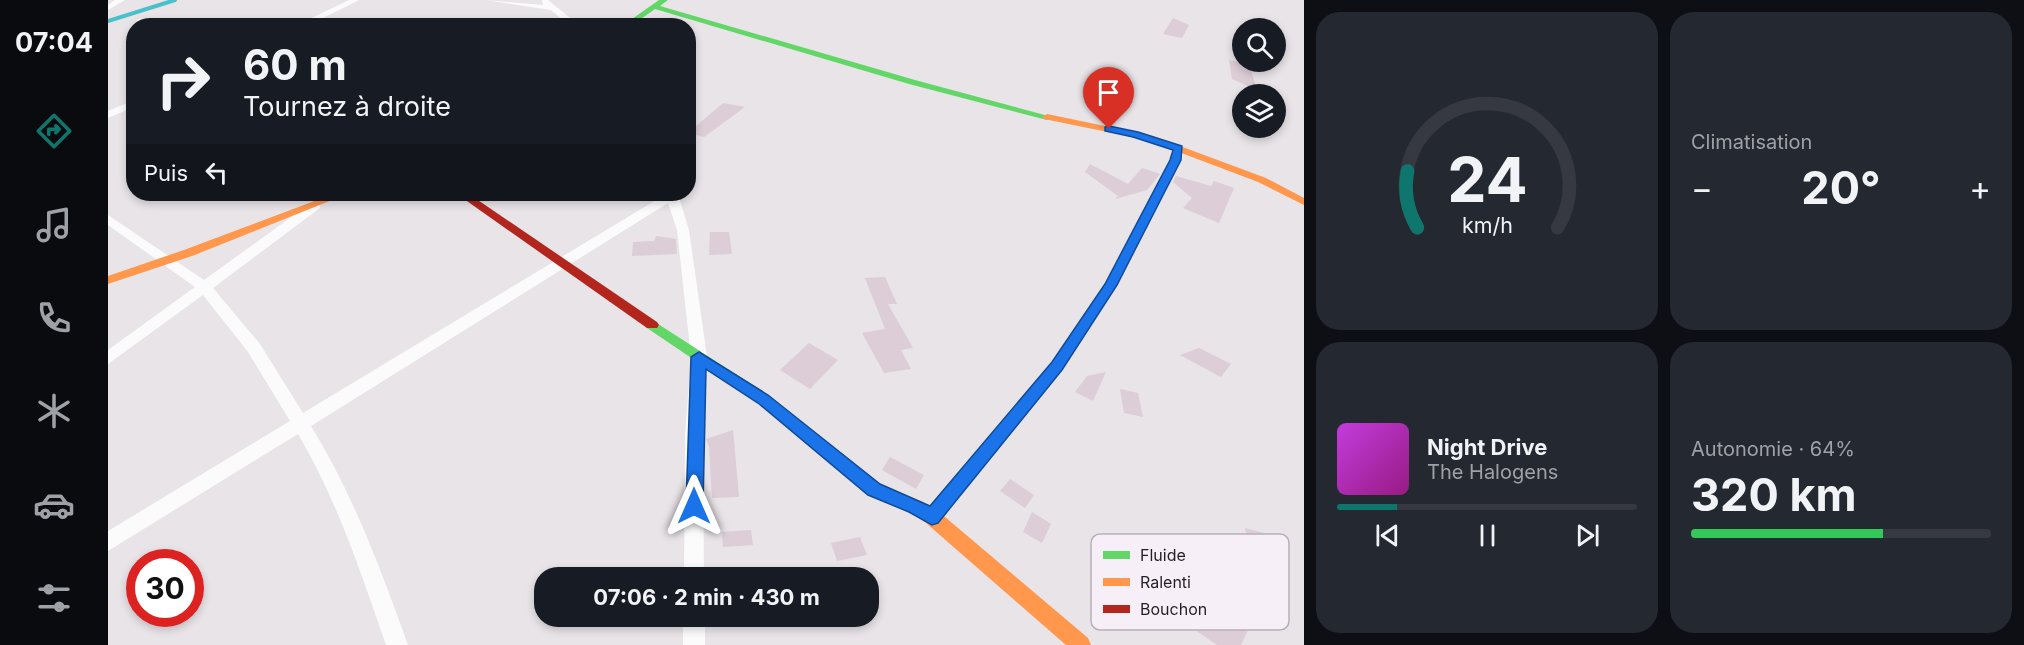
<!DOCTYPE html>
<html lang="fr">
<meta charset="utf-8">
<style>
body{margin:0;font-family:Inter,sans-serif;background:#242831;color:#f1f3f6;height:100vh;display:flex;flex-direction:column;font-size:22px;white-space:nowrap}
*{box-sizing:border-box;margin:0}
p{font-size:20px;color:#9ea1a6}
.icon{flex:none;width:33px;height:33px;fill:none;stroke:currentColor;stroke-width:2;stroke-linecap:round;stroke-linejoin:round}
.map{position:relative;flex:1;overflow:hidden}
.side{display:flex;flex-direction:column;gap:12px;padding:12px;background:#0d0f14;width:720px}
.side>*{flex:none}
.guide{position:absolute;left:18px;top:18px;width:570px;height:183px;border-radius:24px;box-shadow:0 3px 9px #0003;background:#171b24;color:#f1f3f6;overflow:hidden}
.fabs{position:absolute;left:1124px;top:18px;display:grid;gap:12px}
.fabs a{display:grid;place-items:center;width:54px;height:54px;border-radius:50%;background:#171b24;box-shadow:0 3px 9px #0003;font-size:30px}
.speed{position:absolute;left:18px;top:549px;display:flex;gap:12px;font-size:30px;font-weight:700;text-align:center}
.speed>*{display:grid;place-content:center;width:78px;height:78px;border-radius:50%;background:#171b24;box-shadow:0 3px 9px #0003;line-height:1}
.speed .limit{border:9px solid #d22;background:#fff;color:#111}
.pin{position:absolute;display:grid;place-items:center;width:51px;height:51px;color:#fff;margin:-62px -26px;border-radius:50% 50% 50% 0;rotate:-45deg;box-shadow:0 0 6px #0007}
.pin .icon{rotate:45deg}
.me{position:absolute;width:66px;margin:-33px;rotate:0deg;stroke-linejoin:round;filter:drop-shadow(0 0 4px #0008)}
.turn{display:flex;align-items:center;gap:21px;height:126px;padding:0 18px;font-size:27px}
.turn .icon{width:78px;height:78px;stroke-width:2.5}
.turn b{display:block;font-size:42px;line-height:51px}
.then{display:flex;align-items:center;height:57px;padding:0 18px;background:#0003;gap:12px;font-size:22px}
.big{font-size:45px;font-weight:700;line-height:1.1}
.side .tile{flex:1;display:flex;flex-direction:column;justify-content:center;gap:9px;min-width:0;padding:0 21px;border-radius:24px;background:#242831}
.side .dial{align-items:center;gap:0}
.dial svg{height:156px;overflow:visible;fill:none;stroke:#363941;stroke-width:7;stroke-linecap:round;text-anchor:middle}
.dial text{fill:#f1f3f6;stroke:none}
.song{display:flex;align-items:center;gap:18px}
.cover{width:72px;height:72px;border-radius:9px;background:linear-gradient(135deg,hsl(290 70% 55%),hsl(310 70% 35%))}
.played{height:6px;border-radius:3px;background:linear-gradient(90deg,#0f766e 20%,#363941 20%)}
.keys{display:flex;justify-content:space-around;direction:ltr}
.heat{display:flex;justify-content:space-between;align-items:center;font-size:33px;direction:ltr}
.charge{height:9px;border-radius:4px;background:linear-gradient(90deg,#34c759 64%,#363941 0)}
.side .tiles{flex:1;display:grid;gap:12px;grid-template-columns:repeat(2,1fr)}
.trip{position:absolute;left:426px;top:567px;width:345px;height:60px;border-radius:24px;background:#171b24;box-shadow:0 3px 9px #0003;font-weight:700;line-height:60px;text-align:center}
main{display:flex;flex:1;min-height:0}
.dock{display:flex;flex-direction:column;width:108px;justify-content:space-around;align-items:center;background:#090b0e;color:#9ea1a6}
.dock .icon{width:42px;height:42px}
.dock .active{color:#0f766e}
.dock b{font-size:27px;color:#f1f3f6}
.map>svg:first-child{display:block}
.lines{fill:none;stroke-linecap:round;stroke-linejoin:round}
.stream{stroke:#4ac0cb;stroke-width:4}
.building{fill:#dccdd6}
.street{fill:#fcfbfc;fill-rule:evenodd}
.fast{fill:#63d668;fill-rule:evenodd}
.slow{fill:#ff974d;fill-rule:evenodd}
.jam{fill:#b3261e;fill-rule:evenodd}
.route{fill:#1a73e8;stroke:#114b97;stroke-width:1.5}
.key{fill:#f7eff7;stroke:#b7b1b7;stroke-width:1.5}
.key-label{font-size:16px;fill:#221f22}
</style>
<main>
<nav class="dock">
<b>07:04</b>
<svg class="icon active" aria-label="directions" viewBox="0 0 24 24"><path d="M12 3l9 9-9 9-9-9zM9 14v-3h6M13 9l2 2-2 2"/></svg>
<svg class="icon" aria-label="music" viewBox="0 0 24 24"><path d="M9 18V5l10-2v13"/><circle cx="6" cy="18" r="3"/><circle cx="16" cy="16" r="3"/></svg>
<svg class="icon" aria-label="phone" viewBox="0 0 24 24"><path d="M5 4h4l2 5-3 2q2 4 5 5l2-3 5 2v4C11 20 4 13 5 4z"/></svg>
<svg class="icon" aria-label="climate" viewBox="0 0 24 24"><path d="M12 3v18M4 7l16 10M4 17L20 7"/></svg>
<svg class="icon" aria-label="car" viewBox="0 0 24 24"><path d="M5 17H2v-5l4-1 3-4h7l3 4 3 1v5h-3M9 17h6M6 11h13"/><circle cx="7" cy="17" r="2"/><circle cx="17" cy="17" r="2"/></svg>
<svg class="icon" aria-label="filters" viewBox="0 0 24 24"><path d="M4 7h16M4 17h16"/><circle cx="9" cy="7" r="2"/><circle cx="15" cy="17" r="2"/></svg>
</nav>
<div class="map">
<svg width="1196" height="645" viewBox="0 0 1196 645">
<rect width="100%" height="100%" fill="#e8e4e8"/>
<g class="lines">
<path class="stream" d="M 0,21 L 67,0"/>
</g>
<path class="building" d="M 1065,18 L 1081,25 L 1074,38 L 1055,34 Z
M 1121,60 L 1141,64 L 1149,90 L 1124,79 Z
M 615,103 L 637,107 L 596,137 L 580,133 Z
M 982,164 L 1020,184 L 1034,168 L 1052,174 L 1039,190 L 1007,199 L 1010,196 L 977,172 Z
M 1068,176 L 1103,186 L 1106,181 L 1126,188 L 1111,223 L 1075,208 L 1084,198 L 1065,182 Z
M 602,232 L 621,232 L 624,254 L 601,255 Z
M 548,236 L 568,239 L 569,254 L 524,256 L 525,242 L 546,241 Z
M 777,277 L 789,304 L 780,304 L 805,348 L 793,350 L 803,369 L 776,373 L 754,333 L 777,329 L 757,278 Z
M 701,343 L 730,360 L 702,389 L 672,370 Z
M 1091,348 L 1123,364 L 1113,377 L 1072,355 Z
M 998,372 L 985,401 L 967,392 L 979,376 Z
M 1012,389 L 1030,393 L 1035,417 L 1016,413 Z
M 625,430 L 631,497 L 604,498 L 601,447 L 598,439 Z
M 782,457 L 816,475 L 808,489 L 774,470 Z
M 902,479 L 926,495 L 917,508 L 892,491 Z
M 924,512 L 943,524 L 934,543 L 915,532 Z
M 1137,528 L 1156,533 L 1164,565 L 1144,559 Z
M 643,530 L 645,545 L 615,547 L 614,532 Z
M 752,537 L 759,555 L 729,561 L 723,543 Z
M 1049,568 L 1141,628 L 1133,645 L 1109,645 L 1055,608 L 1052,615 L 1031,602 Z"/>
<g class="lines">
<path class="street" d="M 7,0 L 17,0 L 0,10 L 0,5 Z
M 241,0 L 251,0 L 199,26 L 187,26 Z
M 377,0 L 435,5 L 434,0 L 440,0 L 472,26 L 462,26 L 443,10 Z
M 32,18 L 45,26 L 34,26 L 28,21 Z
M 26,100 L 26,107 L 0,118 L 0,111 Z
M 1070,145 L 1076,148 L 1074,160 L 1010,285 L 955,370 L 831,523 L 824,526 L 817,523 L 814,517 L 817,511 L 943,362 L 997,284 L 1062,160 L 1064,148 Z
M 558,194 L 570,194 L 581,230 L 599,357 L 595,435 L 596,578 L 576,578 L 577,435 L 583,357 L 569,230 L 560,203 L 203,426 C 245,494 273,570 300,645 L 278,645 C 253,573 229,500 190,434 L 0,551 L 0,531 L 182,421 L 140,352 L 95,295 L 0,364 L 0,350 L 87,287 L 0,225 L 0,215 L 96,280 L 204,202 L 212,202 L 212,208 L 105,288 L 152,344 L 195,413 Z
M 575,616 L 597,616 L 597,645 L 575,645 Z"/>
<path class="fast" d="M 551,0 L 560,0 L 552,6 L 807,80 L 944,117 L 939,120 L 801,84 L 547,9 L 523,26 L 514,26 Z
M 544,320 L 660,395 L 772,485 L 784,490 L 786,495 L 784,500 L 778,502 L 760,495 L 650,403 L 539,328 L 537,325 Z"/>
<path class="slow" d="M 939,114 L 1045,136 L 1158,178 L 1196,198 L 1196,205 L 1150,182 L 1039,140 L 936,119 L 934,117 Z
M 225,194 L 239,194 L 84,256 L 0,284 L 0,276 L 76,250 Z
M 778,488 L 813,501 L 830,511 L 980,638 L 983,645 L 958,645 L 818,523 L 801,511 L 772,500 L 770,495 L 772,490 Z"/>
<path class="jam" d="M 349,194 L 361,194 L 549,322 L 551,325 L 549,328 L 539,328 Z"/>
</g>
<path class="route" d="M 1001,126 L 1030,132 L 1074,146 L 1073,160 L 1009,285 L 954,370 L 830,523 L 824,525 L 801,512 L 760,495 L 650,403 L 598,369 L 595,506 L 592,512 L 586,514 L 580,512 L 578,506 L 583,357 L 591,352 L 660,395 L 772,484 L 822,506 L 944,362 L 997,284 L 1062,160 L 1065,150 L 1025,137 L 997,131 L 997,127 Z"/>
<rect x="983" y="534" width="198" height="96" rx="9" class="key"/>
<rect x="995" y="551" width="27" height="8" fill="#63d668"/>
<rect x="995" y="578" width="27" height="8" fill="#ff974d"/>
<rect x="995" y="605" width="27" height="8" fill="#b3261e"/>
<g class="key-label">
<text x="1032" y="561">Fluide</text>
<text x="1032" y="588">Ralenti</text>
<text x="1032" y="615">Bouchon</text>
</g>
</svg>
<div class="fabs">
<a><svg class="icon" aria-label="search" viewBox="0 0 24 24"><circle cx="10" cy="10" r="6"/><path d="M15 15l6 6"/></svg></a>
<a><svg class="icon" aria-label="layers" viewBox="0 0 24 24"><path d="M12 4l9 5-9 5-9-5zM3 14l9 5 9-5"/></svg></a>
</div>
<div class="speed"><div class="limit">30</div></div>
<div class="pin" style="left:1001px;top:129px;background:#d93025"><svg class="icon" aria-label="arrive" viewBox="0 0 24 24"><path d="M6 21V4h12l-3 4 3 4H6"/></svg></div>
<svg class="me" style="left:586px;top:506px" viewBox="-20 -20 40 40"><path d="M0-17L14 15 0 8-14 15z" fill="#1a73e8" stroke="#fff" stroke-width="4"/></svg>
<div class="trip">07:06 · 2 min · 430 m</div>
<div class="guide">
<div class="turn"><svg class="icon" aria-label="right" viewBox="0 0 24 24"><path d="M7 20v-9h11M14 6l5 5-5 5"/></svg><div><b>60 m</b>Tournez à droite</div></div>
<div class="then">Puis<svg class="icon" aria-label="left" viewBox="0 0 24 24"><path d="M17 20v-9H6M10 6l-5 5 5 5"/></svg></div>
</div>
</div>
<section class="side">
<div class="tiles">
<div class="tile dial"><svg viewBox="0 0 100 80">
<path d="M14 69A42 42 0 1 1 86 69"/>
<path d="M14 69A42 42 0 0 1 9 40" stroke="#0f766e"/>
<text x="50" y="56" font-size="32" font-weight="700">24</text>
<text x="50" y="72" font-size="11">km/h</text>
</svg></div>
<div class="tile"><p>Climatisation</p>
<div class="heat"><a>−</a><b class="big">20°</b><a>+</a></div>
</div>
<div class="tile">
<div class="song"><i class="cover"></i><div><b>Night Drive</b><p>The Halogens</p></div></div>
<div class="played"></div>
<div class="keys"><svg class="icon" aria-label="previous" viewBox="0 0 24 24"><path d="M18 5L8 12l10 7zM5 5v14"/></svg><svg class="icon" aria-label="pause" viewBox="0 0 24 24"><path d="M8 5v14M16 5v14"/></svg><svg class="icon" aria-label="next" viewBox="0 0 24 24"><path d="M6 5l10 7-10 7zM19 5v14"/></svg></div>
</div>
<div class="tile"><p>Autonomie · 64%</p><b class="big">320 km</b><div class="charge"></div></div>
</div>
</section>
</main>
